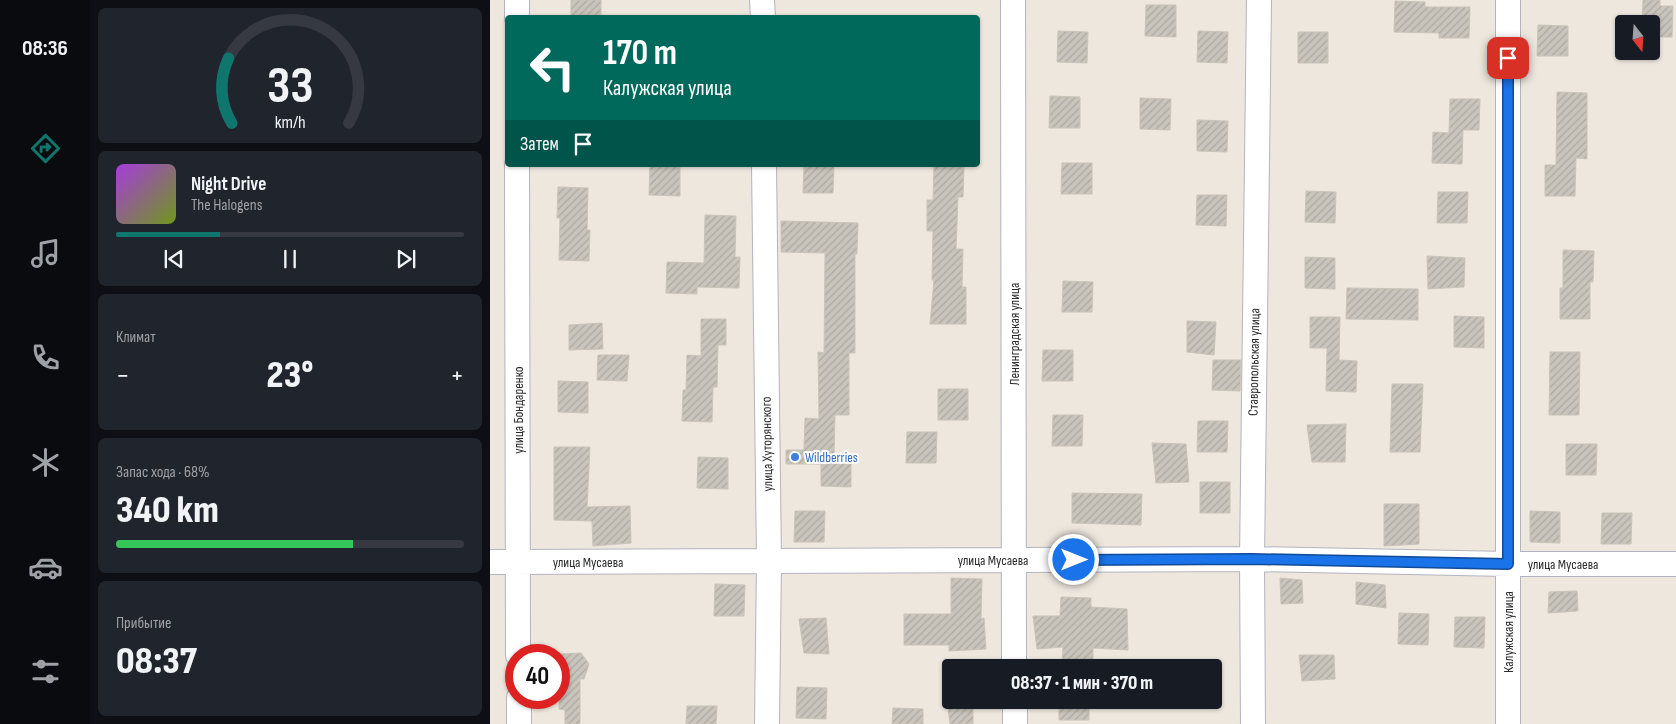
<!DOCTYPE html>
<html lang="ru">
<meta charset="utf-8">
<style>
body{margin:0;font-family:"Sofia Sans Condensed",sans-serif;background:#20242c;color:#f1f3f6;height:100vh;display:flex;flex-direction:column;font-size:19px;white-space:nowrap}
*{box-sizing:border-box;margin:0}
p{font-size:16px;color:#9ea1a6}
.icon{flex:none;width:28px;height:28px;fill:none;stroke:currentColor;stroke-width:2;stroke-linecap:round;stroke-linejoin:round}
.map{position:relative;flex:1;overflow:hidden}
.side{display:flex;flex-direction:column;gap:8px;padding:8px;background:#0d0f14;width:400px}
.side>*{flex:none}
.banner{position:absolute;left:15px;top:15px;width:475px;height:152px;border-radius:5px;box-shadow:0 1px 4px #0004;background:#00695c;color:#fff;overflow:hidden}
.needle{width:32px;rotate:163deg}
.fabs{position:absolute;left:1125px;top:15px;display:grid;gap:10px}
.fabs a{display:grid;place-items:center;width:45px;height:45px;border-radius:5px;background:#171b24;box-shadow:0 1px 4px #0004;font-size:25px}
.speed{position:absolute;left:15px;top:644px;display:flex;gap:10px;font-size:25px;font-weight:700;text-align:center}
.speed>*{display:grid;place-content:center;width:65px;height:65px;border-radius:50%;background:#171b24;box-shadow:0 1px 4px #0004;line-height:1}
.speed .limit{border:8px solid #d22;background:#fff;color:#111}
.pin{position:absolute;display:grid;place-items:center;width:42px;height:42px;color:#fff;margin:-21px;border-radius:10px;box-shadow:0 2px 8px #0006}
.me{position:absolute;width:55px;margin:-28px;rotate:90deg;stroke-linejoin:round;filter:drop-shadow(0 0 4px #0008)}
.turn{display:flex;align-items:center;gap:18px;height:105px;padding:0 15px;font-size:22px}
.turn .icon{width:65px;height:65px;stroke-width:2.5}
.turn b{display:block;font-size:35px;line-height:42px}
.then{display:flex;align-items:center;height:48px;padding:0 15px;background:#0003;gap:10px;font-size:19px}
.big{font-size:38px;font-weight:800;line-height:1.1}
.side .card{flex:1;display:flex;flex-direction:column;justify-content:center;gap:8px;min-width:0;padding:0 18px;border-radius:8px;background:#20242c}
.side .dial{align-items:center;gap:0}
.dial svg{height:130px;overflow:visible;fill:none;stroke:#363941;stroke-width:7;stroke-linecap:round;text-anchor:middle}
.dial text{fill:#f1f3f6;stroke:none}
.song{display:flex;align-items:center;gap:15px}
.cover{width:60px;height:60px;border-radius:8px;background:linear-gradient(135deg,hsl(280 70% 55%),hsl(80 70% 35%))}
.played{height:5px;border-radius:2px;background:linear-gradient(90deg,#0f766e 30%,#363941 30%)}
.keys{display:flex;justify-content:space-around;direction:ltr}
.heat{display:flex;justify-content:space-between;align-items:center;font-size:28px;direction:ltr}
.charge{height:8px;border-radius:4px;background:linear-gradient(90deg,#34c759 68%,#363941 0)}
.trip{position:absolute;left:452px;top:659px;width:280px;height:50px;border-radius:5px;background:#171b24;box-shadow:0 1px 4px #0004;font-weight:800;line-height:50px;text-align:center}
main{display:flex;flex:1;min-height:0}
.tab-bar{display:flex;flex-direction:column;width:90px;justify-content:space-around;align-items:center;background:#090b0e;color:#9ea1a6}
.tab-bar .icon{width:35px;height:35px}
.tab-bar .selected{color:#0f766e}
.tab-bar b{font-size:22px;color:#f1f3f6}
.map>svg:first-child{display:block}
.building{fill:url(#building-hatch);stroke:#cac3b7}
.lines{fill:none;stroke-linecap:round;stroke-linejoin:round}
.minor-casing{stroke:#b2b4c0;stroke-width:26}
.minor{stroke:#fff;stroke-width:24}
.route-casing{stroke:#114b97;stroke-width:12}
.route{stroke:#1a73e8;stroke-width:9}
.shop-dot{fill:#3f7fe0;stroke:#fff;stroke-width:2}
.labels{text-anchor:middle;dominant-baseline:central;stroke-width:4;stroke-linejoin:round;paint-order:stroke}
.street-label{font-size:14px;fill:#2c2c2c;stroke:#fff}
.shop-label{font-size:14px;fill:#366cbe;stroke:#fff;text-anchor:start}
</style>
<main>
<nav class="tab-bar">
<b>08:36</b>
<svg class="icon selected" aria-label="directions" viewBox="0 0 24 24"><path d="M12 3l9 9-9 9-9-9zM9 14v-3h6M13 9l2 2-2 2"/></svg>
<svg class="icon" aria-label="music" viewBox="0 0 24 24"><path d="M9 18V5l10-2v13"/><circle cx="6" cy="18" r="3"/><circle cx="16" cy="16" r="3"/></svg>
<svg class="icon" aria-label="phone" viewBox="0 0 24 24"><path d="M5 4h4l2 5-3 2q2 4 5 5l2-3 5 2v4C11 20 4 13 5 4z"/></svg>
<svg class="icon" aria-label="climate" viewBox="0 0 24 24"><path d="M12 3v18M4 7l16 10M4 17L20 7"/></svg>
<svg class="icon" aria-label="car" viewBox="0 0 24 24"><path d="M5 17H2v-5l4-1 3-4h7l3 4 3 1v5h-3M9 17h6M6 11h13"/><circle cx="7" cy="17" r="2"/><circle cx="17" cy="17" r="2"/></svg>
<svg class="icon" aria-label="filters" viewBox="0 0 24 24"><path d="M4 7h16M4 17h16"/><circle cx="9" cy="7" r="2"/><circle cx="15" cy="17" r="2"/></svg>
</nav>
<section class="side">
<div class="card dial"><svg viewBox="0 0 100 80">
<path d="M14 69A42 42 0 1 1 86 69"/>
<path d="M14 69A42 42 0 0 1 12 29" stroke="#0f766e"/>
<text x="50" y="56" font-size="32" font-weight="700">33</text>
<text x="50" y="72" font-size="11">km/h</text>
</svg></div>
<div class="card">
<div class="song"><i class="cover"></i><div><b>Night Drive</b><p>The Halogens</p></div></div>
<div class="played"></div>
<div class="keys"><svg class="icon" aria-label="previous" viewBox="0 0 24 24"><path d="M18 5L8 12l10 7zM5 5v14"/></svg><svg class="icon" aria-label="pause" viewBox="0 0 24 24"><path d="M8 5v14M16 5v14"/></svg><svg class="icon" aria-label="next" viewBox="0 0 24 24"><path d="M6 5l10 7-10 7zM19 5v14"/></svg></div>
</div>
<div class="card"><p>Климат</p>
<div class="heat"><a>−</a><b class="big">23°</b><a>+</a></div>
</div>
<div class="card"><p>Запас хода · 68%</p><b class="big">340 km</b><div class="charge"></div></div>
<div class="card"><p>Прибытие</p><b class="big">08:37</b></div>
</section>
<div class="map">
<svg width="1186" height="724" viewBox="0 0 1186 724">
<defs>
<pattern id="building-hatch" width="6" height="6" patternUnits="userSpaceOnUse" patternTransform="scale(1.25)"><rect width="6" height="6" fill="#c9c5bc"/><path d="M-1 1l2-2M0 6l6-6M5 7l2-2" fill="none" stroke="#ada9a2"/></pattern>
</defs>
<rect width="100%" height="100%" fill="#eee7de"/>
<path class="building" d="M 81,0 L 111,0 L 111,18 L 81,18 Z
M 1153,0 L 1170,0 L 1170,6 L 1183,6 L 1182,37 L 1161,37 L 1161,24 L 1152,24 Z
M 905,1 L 935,2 L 935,7 L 980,7 L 979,38 L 949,38 L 949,33 L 904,32 Z
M 656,5 L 686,5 L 686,37 L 655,36 Z
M 1048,25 L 1078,26 L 1078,56 L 1047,56 Z
M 568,31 L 598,32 L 597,63 L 567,62 Z
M 708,31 L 738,32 L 737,63 L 707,62 Z
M 808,32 L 838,32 L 838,63 L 808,63 Z
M 1067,92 L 1097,93 L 1097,159 L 1086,158 L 1085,196 L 1055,196 L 1055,165 L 1066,165 Z
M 560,96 L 590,97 L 590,128 L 559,128 Z
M 650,98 L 681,99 L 680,130 L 650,129 Z
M 960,99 L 990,99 L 989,130 L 973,130 L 972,164 L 942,163 L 943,132 L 959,133 Z
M 707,120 L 738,121 L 737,152 L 707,151 Z
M 572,163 L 602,163 L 602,194 L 571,194 Z
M 160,165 L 190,165 L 190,196 L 159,195 Z
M 314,165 L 344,165 L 343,193 L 313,193 Z
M 444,165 L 474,166 L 473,197 L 468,197 L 466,249 L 473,249 L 472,287 L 476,287 L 476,324 L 440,324 L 444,280 L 442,280 L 443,231 L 437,231 L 437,200 L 443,200 Z
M 68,187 L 98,188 L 97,230 L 100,230 L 99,261 L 69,260 L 70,218 L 67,218 Z
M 816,191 L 846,192 L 845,223 L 815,222 Z
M 948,192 L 978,192 L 977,223 L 947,223 Z
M 707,195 L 737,195 L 736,226 L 706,225 Z
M 215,215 L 246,216 L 245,257 L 250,257 L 249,288 L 207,287 L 207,294 L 176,293 L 177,262 L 214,263 Z
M 291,221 L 368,223 L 367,254 L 365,254 L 365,353 L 359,353 L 359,415 L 345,415 L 344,455 L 361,456 L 361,487 L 331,486 L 331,464 L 296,464 L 296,450 L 314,450 L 315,418 L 329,419 L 328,352 L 334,353 L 335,253 L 291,252 Z
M 1073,250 L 1104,251 L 1103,282 L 1100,282 L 1100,319 L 1070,319 L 1070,288 L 1073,288 Z
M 937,256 L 975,258 L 974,287 L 938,289 Z
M 815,257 L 845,258 L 845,289 L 815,288 Z
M 573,281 L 603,282 L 602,312 L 572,312 Z
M 857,288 L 928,289 L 928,320 L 856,319 Z
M 964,316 L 994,317 L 994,348 L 964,347 Z
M 820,317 L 850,317 L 849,360 L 867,361 L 866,392 L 836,391 L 837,348 L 820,348 Z
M 211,319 L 236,319 L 236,345 L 228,345 L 227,387 L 223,387 L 222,422 L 192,421 L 193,390 L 196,390 L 197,355 L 211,356 Z
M 697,321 L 726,322 L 724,355 L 697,352 Z
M 112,323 L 113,349 L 79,350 L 79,325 Z
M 553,350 L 583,350 L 583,381 L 552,381 Z
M 1060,352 L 1090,352 L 1089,415 L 1059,415 Z
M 108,355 L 139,355 L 137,381 L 107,380 Z
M 723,360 L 751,360 L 750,391 L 722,390 Z
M 68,381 L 98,382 L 98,413 L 68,412 Z
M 902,384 L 933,384 L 930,452 L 900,452 Z
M 448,389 L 478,389 L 478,420 L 448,420 Z
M 563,415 L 593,415 L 592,446 L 562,446 Z
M 708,421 L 738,421 L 737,452 L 707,452 Z
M 856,424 L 855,462 L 822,462 L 817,425 Z
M 417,432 L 447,432 L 446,463 L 416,463 Z
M 662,443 L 696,444 L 699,482 L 666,483 Z
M 1076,444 L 1107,444 L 1106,475 L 1076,475 Z
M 64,447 L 100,447 L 97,507 L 140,506 L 141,543 L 103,546 L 102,521 L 64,520 Z
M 208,457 L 238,458 L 238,489 L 207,488 Z
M 710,482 L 740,482 L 740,513 L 710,513 Z
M 582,493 L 652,494 L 651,525 L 582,523 Z
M 894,504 L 929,504 L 929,544 L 894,546 Z
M 305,511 L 335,511 L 334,542 L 304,542 Z
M 1040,511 L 1070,512 L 1070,543 L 1040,542 Z
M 1112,513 L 1142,513 L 1141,544 L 1111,544 Z
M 461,578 L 492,579 L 491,619 L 494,618 L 496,649 L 459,651 L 459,645 L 414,645 L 414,614 L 461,614 Z
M 790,578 L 812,580 L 813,603 L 791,604 Z
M 866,582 L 895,585 L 896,608 L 866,604 Z
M 225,584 L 255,585 L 254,616 L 224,616 Z
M 1087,591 L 1088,611 L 1058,613 L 1059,592 Z
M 571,597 L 601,598 L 601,607 L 637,609 L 638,650 L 603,648 L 603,668 L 572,668 L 573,647 L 547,649 L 543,616 L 570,616 Z
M 909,613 L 939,614 L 938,645 L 908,644 Z
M 965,617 L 995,617 L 994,648 L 964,647 Z
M 336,618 L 339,654 L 314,653 L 309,619 Z
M 91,653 L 99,664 L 94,679 L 90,679 L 90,724 L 75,724 L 75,710 L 69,709 L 69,654 Z
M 809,655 L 844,655 L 845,679 L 812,681 Z
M 307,687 L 337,688 L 336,719 L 306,718 Z
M 457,700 L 483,700 L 483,724 L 460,724 Z
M 569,700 L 599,700 L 599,720 L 569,720 Z
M 197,706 L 227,706 L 226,724 L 196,724 Z
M 403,708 L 433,709 L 433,724 L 402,724 Z"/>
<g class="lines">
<defs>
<path id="minor" d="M 27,0 L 27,18
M 272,0 L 273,18
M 523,0 L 524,668
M 1018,0 L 1018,724
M 27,165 L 28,655
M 274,165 L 279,561 L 277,724
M 0,562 L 762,559 L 1018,564 L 1186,564
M 29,698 L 29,724
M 525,700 L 525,724
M 763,724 L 762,559 L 769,0"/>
</defs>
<use href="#minor" class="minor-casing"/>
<use href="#minor" class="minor"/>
</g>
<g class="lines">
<defs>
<path id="route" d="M 584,560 L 762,559 L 1018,564 L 1018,58"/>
</defs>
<use href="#route" class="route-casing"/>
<use href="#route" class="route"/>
</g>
<circle class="shop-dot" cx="305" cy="457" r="5"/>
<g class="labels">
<g class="street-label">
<text transform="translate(524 334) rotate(-90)">Ленинградская улица</text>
<text transform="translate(764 362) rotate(-89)">Ставропольская улица</text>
<text transform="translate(28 410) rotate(-90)">улица Бондаренко</text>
<text transform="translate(277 444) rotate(-91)">улица Хуторянского</text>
<text x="503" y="560">улица Мусаева</text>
<text x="98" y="562">улица Мусаева</text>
<text x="1073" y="564">улица Мусаева</text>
<text transform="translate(1018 632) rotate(-90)">Калужская улица</text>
</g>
<g class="shop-label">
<text x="315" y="457">Wildberries</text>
</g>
</g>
</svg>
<div class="fabs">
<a><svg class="needle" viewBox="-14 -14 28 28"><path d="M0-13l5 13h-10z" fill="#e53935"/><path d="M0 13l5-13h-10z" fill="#9ea1a6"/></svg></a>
</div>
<div class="speed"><div class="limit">40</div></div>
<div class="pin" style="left:1018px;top:58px;background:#d93025"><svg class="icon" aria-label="arrive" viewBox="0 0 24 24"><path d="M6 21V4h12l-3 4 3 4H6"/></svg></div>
<svg class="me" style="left:584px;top:560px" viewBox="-20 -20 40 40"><circle r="17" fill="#1a73e8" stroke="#fff" stroke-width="3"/><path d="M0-11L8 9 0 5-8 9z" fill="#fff"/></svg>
<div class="trip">08:37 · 1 мин · 370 m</div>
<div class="banner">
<div class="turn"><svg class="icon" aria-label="left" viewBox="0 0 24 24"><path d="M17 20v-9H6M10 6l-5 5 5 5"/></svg><div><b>170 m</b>Калужская улица</div></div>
<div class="then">Затем<svg class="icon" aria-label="arrive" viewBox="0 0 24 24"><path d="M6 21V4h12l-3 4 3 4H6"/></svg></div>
</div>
</div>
</main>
